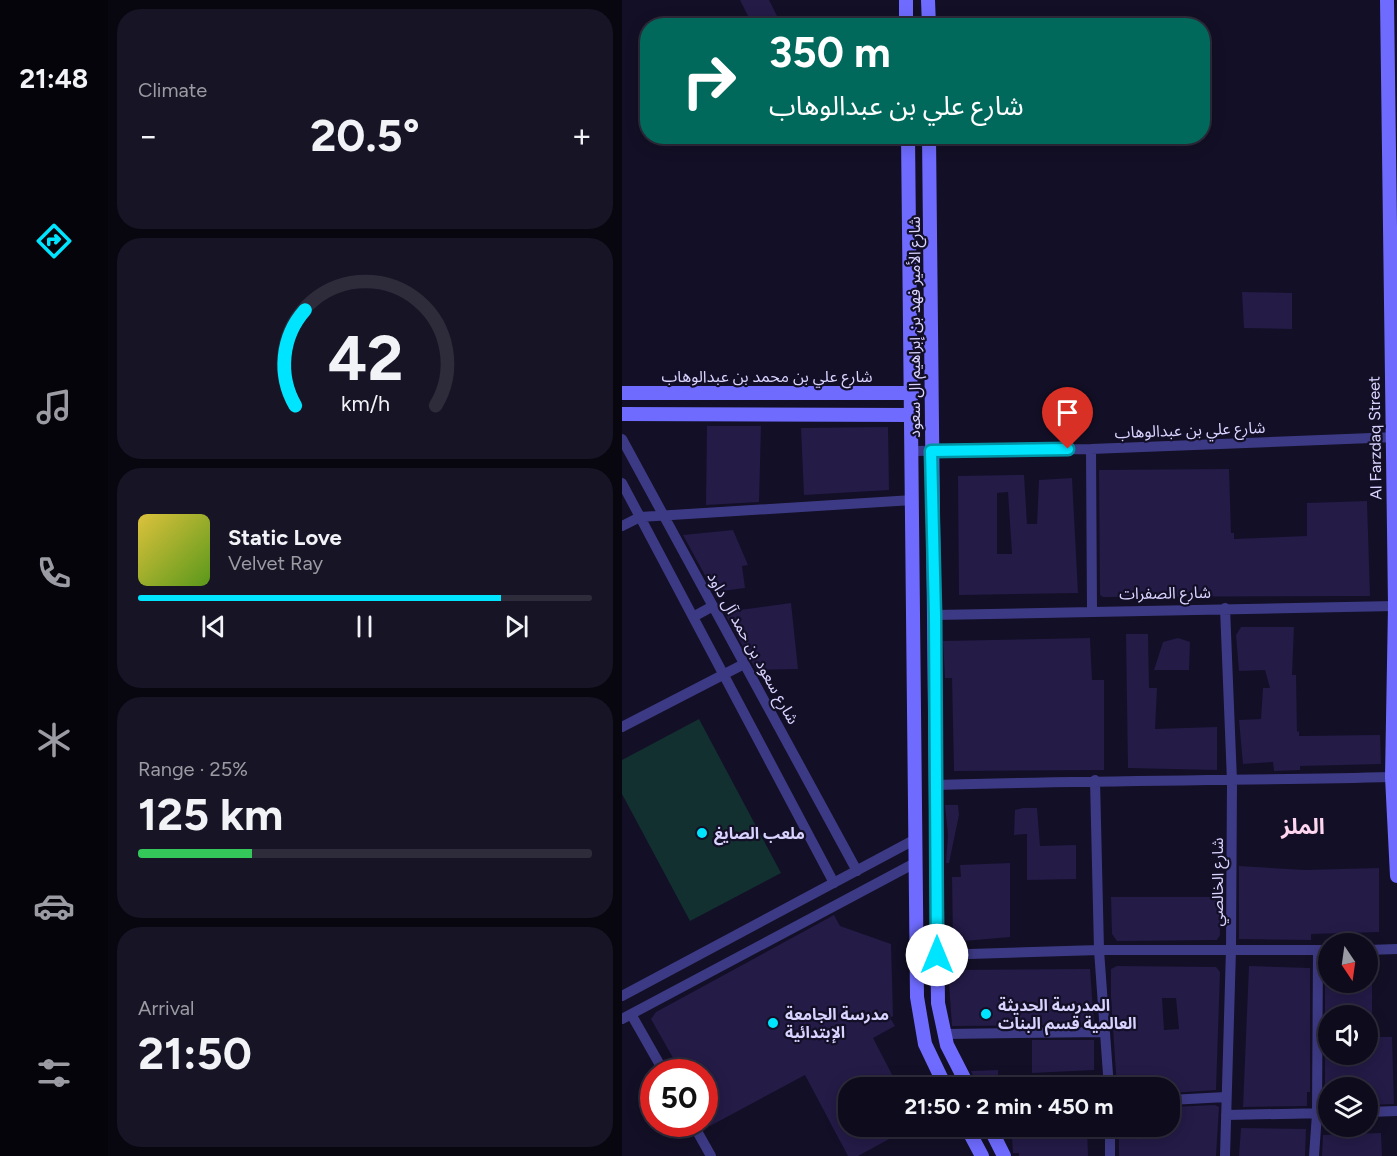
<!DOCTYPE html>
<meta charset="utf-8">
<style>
body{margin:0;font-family:Figtree,"Noto Sans Arabic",sans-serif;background:#171425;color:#f1f3f6;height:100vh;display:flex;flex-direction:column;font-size:22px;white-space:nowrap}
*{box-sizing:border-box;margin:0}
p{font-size:20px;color:#9b9ba3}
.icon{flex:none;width:33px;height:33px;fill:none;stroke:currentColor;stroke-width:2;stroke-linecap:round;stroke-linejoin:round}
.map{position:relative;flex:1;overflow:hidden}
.panel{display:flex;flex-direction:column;gap:9px;padding:9px;background:#08060f;width:514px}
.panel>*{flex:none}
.top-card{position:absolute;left:18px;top:18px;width:570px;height:126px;border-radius:24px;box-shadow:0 3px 15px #0003,0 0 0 2px #2e2b3b;background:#00695c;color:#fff;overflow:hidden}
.needle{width:39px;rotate:167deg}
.fabs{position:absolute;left:696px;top:933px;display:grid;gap:12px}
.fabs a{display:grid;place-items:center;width:60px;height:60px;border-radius:50%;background:#0e0b1c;box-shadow:0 3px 15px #0003,0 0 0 2px #2e2b3b;font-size:30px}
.speed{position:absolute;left:18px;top:1059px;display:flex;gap:12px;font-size:30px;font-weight:700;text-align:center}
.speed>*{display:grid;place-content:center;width:78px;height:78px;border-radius:50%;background:#0e0b1c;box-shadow:0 3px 15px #0003,0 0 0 2px #2e2b3b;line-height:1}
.speed .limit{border:9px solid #d22;background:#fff;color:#111}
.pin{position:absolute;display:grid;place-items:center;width:51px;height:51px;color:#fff;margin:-62px -26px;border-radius:50% 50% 50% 0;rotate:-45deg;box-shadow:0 0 6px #0007}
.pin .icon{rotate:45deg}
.me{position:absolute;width:66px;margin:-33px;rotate:0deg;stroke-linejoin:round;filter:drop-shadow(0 0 4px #0008)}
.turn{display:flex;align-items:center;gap:21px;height:126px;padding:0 30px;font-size:27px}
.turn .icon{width:78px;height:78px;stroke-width:2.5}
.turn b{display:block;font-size:42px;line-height:51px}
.big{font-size:45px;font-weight:700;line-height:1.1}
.panel .widget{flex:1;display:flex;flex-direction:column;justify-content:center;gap:9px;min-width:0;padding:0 21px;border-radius:24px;background:#171425}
.panel .dial{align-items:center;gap:0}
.dial svg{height:156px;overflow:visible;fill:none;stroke:#2e2b3b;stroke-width:7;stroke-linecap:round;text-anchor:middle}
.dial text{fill:#f1f3f6;stroke:none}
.song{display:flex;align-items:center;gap:18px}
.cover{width:72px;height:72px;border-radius:9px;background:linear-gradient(135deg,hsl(50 70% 55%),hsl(90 70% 35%))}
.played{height:6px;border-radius:3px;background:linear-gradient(90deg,#00e5ff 80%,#2e2b3b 80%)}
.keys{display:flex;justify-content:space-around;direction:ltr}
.heat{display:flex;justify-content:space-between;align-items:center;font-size:33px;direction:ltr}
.charge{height:9px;border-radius:4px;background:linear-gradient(90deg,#34c759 25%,#2e2b3b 0)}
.trip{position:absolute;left:216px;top:1077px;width:342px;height:60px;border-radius:24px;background:#0e0b1c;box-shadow:0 3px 15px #0003,0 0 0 2px #2e2b3b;font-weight:700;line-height:60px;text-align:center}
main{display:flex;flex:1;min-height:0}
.menu{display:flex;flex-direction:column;width:108px;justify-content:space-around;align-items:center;background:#06040b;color:#9b9ba3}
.menu .icon{width:42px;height:42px}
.menu .on{color:#00e5ff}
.menu b{font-size:27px;color:#f1f3f6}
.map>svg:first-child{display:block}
.green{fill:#12302f}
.building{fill:#241b47;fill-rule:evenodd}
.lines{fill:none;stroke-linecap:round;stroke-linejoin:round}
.street{stroke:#3d3a85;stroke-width:10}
.secondary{stroke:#6f6bff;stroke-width:14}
.route-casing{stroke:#0095a6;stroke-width:15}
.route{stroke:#00e5ff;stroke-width:10}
.poi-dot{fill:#00e5ff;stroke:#130f26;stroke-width:2}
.labels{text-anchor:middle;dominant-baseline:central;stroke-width:4.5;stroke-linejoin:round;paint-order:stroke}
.street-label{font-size:16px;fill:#d9d4ff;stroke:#130f26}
.poi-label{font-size:16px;font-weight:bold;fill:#d9d4ff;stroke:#130f26;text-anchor:start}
.district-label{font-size:22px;font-weight:bold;fill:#ffd6f0;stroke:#130f26}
</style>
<main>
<nav class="menu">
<b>21:48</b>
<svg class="icon on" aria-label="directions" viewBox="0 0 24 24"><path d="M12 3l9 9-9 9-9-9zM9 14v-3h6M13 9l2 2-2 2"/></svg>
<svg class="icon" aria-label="music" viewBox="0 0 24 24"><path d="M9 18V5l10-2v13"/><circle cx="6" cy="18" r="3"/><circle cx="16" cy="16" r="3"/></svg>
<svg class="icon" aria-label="phone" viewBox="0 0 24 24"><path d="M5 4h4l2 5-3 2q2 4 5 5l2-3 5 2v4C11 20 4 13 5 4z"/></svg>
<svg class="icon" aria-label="climate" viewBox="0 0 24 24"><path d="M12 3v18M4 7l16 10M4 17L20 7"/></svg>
<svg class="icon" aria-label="car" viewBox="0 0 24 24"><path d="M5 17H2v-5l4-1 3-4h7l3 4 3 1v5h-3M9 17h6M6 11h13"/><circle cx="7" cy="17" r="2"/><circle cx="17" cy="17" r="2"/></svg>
<svg class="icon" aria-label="filters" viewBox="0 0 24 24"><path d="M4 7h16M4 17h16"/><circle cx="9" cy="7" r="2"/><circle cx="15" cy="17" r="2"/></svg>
</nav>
<section class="panel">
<div class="widget"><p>Climate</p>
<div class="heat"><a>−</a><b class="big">20.5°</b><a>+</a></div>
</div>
<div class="widget dial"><svg viewBox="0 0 100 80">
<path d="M14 69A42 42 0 1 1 86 69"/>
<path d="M14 69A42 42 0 0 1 19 20" stroke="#00e5ff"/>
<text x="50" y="56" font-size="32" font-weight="700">42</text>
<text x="50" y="72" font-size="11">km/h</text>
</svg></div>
<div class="widget">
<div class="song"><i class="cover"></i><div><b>Static Love</b><p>Velvet Ray</p></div></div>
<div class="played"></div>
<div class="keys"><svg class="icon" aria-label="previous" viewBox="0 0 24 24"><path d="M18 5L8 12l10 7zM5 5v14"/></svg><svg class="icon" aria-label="pause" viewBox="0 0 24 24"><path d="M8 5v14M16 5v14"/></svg><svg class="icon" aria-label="next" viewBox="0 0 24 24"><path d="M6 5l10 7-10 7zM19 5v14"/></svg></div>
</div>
<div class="widget"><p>Range · 25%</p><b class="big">125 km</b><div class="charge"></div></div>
<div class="widget"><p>Arrival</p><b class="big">21:50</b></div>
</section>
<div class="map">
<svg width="775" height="1156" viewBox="0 0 775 1156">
<rect width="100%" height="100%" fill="#130f26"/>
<path class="green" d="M 77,719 L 159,873 L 68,921 L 0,794 L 0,760 Z"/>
<path class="building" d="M 118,0 L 147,0 L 155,16 L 131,26 Z
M 620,292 L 670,293 L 670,329 L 622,328 Z
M 85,426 L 139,426 L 137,502 L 84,505 Z
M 266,427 L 267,490 L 182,495 L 179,428 Z
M 607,469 L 609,533 L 612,533 L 612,539 L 685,536 L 685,503 L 745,501 L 748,596 L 481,597 L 478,595 L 477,470 Z
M 402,475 L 405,524 L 415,524 L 417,480 L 450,478 L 456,593 L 337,595 L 336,476 ZM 386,492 L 390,554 L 375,554 L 375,493 Z
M 111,530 L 126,565 L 120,566 L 123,588 L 92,592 L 61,535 Z
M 169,603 L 176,669 L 134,670 L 102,612 Z
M 619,627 L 672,627 L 670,675 L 674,675 L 675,732 L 677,731 L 677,736 L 758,735 L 759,764 L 678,766 L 678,770 L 652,771 L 651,762 L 621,764 L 617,720 L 639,719 L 641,688 L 648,688 L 643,670 L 617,671 L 614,635 Z
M 504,634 L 526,634 L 527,688 L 535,688 L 533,729 L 595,727 L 595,770 L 506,768 Z
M 468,638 L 470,680 L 482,680 L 482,770 L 332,771 L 330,678 L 323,678 L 321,641 Z
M 556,638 L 568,642 L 567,670 L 532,670 L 541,642 Z
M 323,805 L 336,805 L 337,815 L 327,863 L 324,863 L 326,835 Z
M 401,808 L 415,808 L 418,846 L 454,845 L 454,879 L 405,880 L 405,834 L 392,835 L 393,810 Z
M 388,863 L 388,937 L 331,942 L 330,877 L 339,877 L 338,865 Z
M 617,866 L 683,870 L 757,868 L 757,932 L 689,934 L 689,940 L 617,939 Z
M 489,897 L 597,897 L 598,935 L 595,940 L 495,941 L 490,934 Z
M 212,915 L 218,926 L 269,944 L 271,1016 L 268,1018 L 273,1026 L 251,1038 L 277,1088 L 226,1088 L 226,1126 L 291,1126 L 236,1156 L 226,1156 L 183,1075 L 88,1126 L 82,1116 L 82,1072 L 59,1072 L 29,1019 L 34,1012 Z
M 495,966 L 594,967 L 598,972 L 594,1090 L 548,1093 L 548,1088 L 495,1088 L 489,999 L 489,969 ZM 540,998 L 554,998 L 557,1029 L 542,1030 Z
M 627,966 L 688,968 L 688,1092 L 685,1092 L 685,1106 L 621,1107 Z
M 468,969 L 472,1023 L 470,1025 L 330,1026 L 326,970 Z
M 703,973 L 706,973 L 706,982 L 750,982 L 750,1016 L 706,1016 L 706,1054 L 746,1054 L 746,1037 L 770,1037 L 772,1104 L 746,1105 L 746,1088 L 706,1088 L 706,1106 L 703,1106 Z
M 410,1040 L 472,1040 L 472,1070 L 410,1073 Z
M 376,1070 L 376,1083 L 355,1083 L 349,1071 Z
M 593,1105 L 597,1107 L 594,1156 L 497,1156 L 497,1126 L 548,1126 L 548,1107 Z
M 381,1126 L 465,1126 L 466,1156 L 397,1156 L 397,1153 L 391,1153 L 390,1137 L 382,1137 Z
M 619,1128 L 684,1129 L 683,1156 L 617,1156 Z
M 759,1133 L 760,1156 L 700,1156 L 701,1135 Z"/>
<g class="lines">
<path class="street" d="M 0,439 L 235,871
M 469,449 L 470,610
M 290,451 L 469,449 L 775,437
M 0,483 L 212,883
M 0,526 L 18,517 L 291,500
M 603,608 L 610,781 L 609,949 L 603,1156
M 313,615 L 773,606
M 71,617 L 91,606
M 0,727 L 122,664
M 473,780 L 477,950 L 487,1088
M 314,785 C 466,780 618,781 770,777
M 746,950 L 775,949
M 315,955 L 477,950 L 706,950
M 0,996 L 292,840
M 9,1014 L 42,1072
M 0,1019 L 293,863
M 323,1034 L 482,1032
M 548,1100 L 604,1097
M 746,1112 L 775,1111
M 604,1115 L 706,1113
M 71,1124 L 89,1156
M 488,1126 L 488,1156
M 692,1156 L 695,1114 L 696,950"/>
<path class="secondary" d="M 284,0 L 284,26
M 306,0 L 307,26
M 765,0 L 773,606 L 770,777 L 775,876
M 286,136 L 295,997 L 303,1044 L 324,1088
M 307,136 L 316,1003 L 325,1045 L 347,1088
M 0,393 L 290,393
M 0,414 L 290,415
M 344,1126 L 360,1156
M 367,1126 L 382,1156"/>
</g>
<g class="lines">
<defs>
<path id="route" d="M 315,955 L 313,615 L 309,451 L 446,449"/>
</defs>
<use href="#route" class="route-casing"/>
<use href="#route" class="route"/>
</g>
<g class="poi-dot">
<circle cx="80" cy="833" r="6"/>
<circle cx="364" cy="1014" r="6"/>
<circle cx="151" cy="1023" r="6"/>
</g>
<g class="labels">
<g class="street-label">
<text transform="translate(292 327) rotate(-90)">شارع الأمير فهد بن إبراهيم ال سعود</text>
<text x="145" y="376">شارع علي بن محمد بن عبدالوهاب</text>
<text transform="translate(568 430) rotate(-2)">شارع علي بن عبدالوهاب</text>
<text transform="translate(753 438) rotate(-91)">Al Farzdaq Street</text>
<text transform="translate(543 593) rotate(-1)">شارع الصفرات</text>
<text transform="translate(131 648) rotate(61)">شارع سعود بن حمد آل داود</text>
<text transform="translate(595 882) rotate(-90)">شارع الخالصي</text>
</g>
<g class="poi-label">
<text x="92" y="833">ملعب الصايغ</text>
<text x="376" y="1005">المدرسة الحديثة<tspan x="376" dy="18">العالمية قسم البنات</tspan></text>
<text x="163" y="1014">مدرسة الجامعة<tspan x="163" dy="18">الإبتدائية</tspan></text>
</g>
<g class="district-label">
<text x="681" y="826">الملز</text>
</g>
</g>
</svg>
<div class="fabs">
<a><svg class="needle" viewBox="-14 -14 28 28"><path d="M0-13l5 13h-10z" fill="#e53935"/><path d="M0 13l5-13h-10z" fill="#9b9ba3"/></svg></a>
<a><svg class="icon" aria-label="sound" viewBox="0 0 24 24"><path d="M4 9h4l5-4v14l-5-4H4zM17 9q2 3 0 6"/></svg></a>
<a><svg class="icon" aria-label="layers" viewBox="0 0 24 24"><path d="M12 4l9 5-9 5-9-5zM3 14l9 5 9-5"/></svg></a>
</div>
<div class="speed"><div class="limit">50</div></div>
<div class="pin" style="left:446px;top:449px;background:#d93025"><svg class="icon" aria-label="arrive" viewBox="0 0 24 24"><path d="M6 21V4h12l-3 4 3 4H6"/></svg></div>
<svg class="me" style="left:315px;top:955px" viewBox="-20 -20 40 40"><circle r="19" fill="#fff"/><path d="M0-13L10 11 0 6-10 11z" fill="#00e5ff"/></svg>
<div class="trip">21:50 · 2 min · 450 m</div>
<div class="top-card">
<div class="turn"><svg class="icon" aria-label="right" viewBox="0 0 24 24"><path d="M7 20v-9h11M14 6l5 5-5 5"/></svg><div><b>350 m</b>شارع علي بن عبدالوهاب</div></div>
</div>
</div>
</main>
